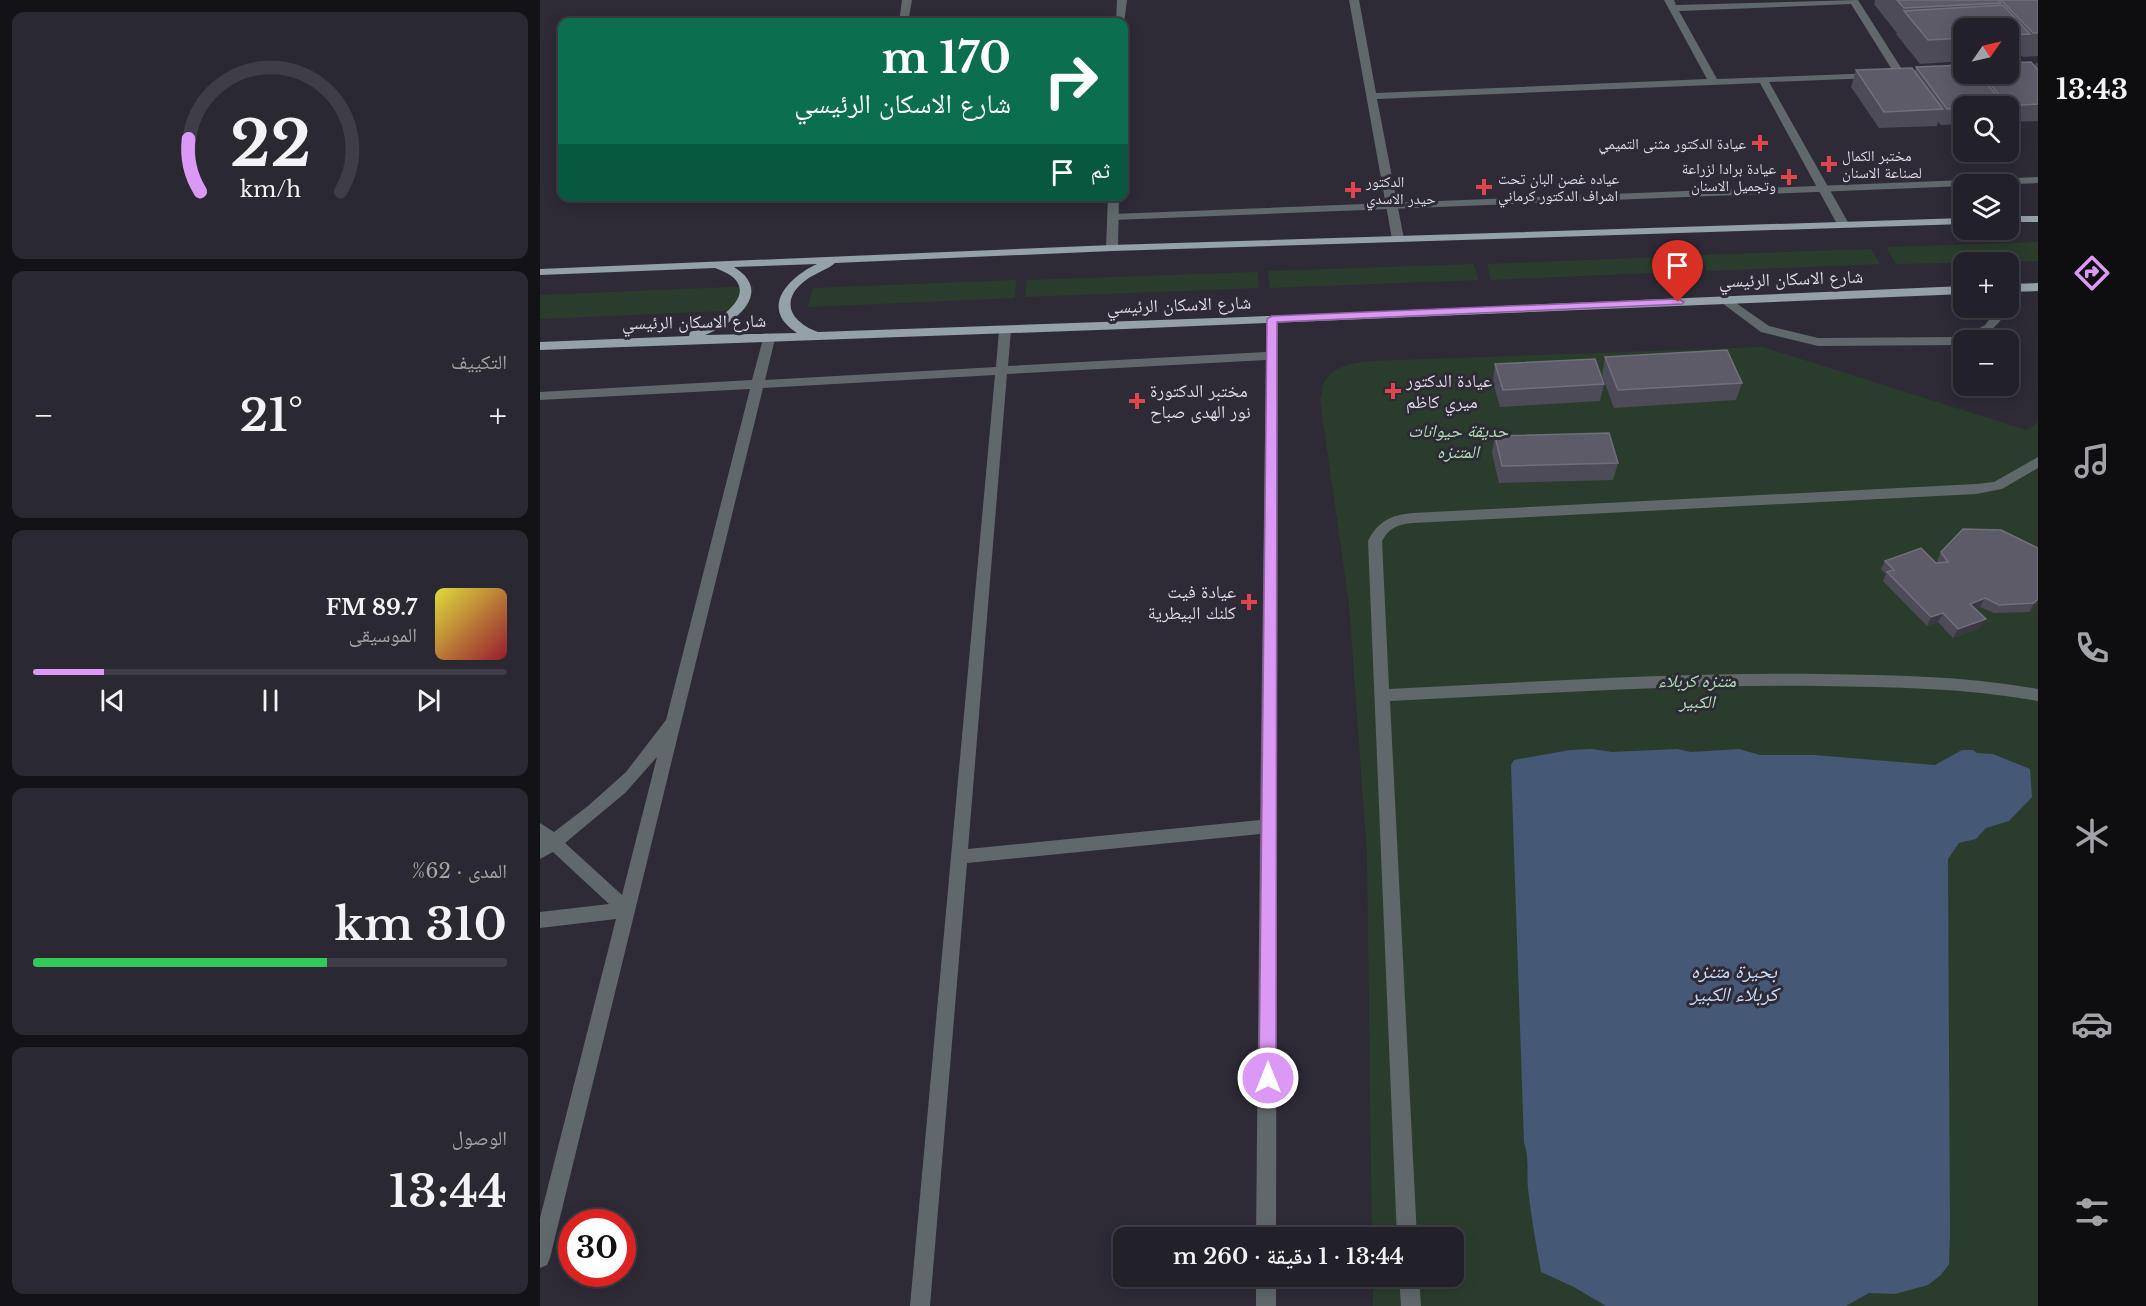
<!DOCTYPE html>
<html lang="ar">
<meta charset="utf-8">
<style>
body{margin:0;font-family:"Libre Baskerville","Noto Naskh Arabic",serif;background:#2a2831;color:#f1f3f6;direction:rtl;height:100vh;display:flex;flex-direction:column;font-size:22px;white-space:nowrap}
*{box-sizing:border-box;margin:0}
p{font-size:20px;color:#a2a3a8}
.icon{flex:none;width:33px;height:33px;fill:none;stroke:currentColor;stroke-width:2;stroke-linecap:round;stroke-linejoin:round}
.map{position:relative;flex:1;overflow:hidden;direction:ltr}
.sheet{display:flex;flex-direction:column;gap:12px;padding:12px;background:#131217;width:540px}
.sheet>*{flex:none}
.hud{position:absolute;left:18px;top:18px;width:570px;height:183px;border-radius:12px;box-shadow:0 3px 15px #0003,0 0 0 2px #3f3e46;direction:rtl;background:#0b6e4f;color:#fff;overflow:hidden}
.needle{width:39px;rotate:56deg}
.buttons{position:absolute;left:1413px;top:18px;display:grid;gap:12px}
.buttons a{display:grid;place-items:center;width:66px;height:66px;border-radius:12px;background:#222029;box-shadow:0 3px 15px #0003,0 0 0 2px #3f3e46;font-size:30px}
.speed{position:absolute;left:18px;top:1209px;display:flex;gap:12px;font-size:30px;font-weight:700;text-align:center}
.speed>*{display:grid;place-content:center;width:78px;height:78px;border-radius:50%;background:#222029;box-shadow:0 3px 15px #0003,0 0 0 2px #3f3e46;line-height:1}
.speed .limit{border:9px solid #d22;background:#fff;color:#111}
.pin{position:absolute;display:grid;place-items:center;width:51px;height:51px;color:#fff;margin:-62px -26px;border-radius:50% 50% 50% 0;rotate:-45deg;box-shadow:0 0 6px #0007}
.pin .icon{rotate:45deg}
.me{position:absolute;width:66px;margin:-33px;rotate:0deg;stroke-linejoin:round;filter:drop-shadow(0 0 4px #0008)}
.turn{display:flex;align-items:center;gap:21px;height:126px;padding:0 18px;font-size:27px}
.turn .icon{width:78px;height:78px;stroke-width:2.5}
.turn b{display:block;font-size:42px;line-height:51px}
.then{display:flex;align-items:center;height:57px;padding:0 18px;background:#0003;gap:12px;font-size:22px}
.big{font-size:45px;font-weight:600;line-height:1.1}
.sheet .card{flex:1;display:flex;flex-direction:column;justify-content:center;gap:9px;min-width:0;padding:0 21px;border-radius:12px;background:#2a2831}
.sheet .dial{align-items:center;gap:0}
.dial svg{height:156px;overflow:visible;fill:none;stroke:#3f3e46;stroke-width:7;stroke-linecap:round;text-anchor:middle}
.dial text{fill:#f1f3f6;stroke:none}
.song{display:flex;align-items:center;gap:18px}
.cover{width:72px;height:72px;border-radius:9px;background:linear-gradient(135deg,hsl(60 70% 55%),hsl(350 70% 35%))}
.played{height:6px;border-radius:3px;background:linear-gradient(90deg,#db99f5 15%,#3f3e46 15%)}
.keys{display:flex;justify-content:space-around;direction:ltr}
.heat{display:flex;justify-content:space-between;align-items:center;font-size:33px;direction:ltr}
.charge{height:9px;border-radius:4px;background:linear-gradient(90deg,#34c759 62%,#3f3e46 0)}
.trip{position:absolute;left:573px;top:1227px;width:351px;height:60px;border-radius:12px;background:#222029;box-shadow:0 3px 15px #0003,0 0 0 2px #3f3e46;font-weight:600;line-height:60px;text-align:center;direction:rtl}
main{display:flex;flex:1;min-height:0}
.tab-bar{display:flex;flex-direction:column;width:108px;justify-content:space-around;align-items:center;background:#0e0d10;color:#a2a3a8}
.tab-bar .icon{width:42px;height:42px}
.tab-bar .current{color:#db99f5}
.tab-bar b{font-size:27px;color:#f1f3f6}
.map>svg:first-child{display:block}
.green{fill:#2a3d2c}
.water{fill:#455876}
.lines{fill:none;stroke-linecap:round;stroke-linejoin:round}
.lane{fill:#61686b;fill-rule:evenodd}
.street{fill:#61686b;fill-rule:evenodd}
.primary{fill:#94a1a9;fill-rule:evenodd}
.wall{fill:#4e4b58}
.shaded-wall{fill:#3b3844}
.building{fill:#5d5b67;stroke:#716f7a;stroke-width:1.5}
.route{fill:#db99f5;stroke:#8e639f;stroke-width:1.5}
.health-dot{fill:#e0444e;stroke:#2e2b37;stroke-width:2}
.labels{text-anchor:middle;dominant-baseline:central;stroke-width:6;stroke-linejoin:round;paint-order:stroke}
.far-poi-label{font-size:15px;fill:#dddce4;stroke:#2e2b37;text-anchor:start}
.street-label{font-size:18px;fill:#dddce4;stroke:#2e2b37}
.poi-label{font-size:18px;fill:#dddce4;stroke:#2e2b37;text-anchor:start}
.park-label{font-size:18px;font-style:italic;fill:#ace1b2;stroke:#2e2b37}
.water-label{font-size:20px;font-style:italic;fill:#c8dcfd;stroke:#2e2b37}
</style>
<main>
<nav class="tab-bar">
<b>13:43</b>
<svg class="icon current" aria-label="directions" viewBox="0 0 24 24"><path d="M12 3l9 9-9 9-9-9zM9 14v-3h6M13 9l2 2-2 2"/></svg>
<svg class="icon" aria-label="music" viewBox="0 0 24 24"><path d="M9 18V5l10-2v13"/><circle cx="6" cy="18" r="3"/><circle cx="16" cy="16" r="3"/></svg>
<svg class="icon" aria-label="phone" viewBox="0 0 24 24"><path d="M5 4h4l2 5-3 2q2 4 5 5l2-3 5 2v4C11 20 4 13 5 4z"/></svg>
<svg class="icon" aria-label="climate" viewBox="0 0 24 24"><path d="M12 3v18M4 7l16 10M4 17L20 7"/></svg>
<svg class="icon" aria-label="car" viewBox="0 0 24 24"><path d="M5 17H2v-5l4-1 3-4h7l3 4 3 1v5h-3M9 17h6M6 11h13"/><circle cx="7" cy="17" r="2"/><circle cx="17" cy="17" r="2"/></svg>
<svg class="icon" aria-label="filters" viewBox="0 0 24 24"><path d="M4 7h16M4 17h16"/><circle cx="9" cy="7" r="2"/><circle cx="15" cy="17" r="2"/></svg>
</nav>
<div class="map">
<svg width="1498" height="1306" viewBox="0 0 1498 1306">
<rect width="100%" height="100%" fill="#2e2b37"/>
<path class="green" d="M 1498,242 L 1498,261 L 1356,264 L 1346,247 Z
M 1331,249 L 1340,264 L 1167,271 L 1160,255 Z
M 1150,256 L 1157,271 L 951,280 L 947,264 Z
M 934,264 L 938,280 L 730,288 L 728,271 Z
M 718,272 L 719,288 L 485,297 L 487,280 Z
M 476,280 L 475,298 L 268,307 L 273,288 Z
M 214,286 L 207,310 L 0,319 L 0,295 Z
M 1223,347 L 1486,430 L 1498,422 L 1498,1306 L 833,1306 L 833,1277 L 914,1276 L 914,1238 L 832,1237 L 827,854 L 809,605 L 780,399 C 783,393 782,387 785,381 C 794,365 816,363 832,361 Z"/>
<path class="water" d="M 1052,749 L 1072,752 L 1137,749 L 1151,752 L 1199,749 L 1220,755 L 1274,755 L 1395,765 L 1422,750 L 1433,750 L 1437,753 L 1453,754 L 1490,769 L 1492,797 L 1469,821 L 1446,828 L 1436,839 L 1419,843 L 1408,859 L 1410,1236 L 1409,1264 L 1401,1275 L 1388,1285 L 1355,1294 L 1329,1293 L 1306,1306 L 1066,1306 L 1034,1287 L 1001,1272 C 996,1244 991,1216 988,1189 C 987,1175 989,1154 984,1143 L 971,765 L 974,760 L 1030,750 Z"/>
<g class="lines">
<path class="lane" d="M 362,0 L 372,0 L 368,22 L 359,22 Z
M 1498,177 L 1498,183 L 573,220 L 567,217 L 573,214 Z
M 1186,296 L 1229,326 L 1278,338 L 1423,337 L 1445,325 L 1455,312 L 1455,308 L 1467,308 L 1467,312 C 1455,328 1445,340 1424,340 L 1424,345 L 1278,346 L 1221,332 L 1182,303 L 1180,300 Z
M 1498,457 L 1498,468 L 1462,489 L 1436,494 L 873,523 C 858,524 849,528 842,541 L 849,689 C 993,682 1137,672 1281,674 C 1354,675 1426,676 1498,689 L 1498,701 C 1426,688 1354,687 1281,686 C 1137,684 994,694 850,701 L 877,1238 L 857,1238 L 828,541 C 838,521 851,515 873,513 L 1436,484 L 1454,482 Z
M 859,1276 L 879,1276 L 881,1306 L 861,1306 Z"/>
<path class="street" d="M 577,0 L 587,0 L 584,24 L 576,22 Z
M 809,0 L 819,0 L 836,93 L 1167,79 L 1124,0 L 1134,0 L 1136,5 L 1318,0 L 1365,74 L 1356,76 L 1311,4 L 1139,11 L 1177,79 L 1337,73 L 1337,77 L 1333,78 L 1229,82 L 1309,224 L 1303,227 L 1297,224 L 1220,83 L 837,99 L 864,239 L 858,242 L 852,239 Z
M 568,196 L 579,196 L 578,248 L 572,251 L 566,248 Z
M 732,315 L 738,319 L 736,1238 L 716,1238 L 720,834 L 427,863 L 390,1306 L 370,1306 L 455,375 L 223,388 L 10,1258 L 7,1265 L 0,1268 L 0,1218 L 76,919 L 0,928 L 0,912 L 69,904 L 13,852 L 0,859 L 0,823 L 14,832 L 48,806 L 86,772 L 126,720 L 210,389 L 0,400 L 0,392 L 212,380 L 223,339 L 229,335 L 235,339 L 225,380 L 456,367 L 459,330 L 465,326 L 471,330 L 468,366 L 726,352 L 726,319 ZM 726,360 L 720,820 L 428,849 L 467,374 ZM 117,757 L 82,895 L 25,843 L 85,793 Z
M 716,1276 L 736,1276 L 736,1306 L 716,1306 Z"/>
<path class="primary" d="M 1468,216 L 1498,216 L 1498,222 L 1468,222 Z
M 1424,218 L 1424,224 L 572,251 L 295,263 C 287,270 275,273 266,280 C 239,300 250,322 278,332 L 705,317 L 1424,286 L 1424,294 L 585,329 L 0,350 L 0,342 L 149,336 L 150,332 C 179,323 231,287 175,268 L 0,275 L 0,269 L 572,245 ZM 277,264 C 247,278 219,309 257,333 L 165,335 C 192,325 236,293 194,267 Z
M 1498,283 L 1498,291 L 1468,292 L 1468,284 Z"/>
</g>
<path class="wall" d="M 1334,0 L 1498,0 L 1498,56 L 1483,57 L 1481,55 L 1480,58 L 1468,58 L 1468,28 L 1424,28 L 1424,61 L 1380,64 L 1356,34 L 1357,32 L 1356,32 L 1334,4 L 1335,1 Z
M 1496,63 L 1498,63 L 1498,121 L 1468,122 L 1468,106 L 1424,106 L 1424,124 L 1401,125 L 1398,122 L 1397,126 L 1339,128 L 1311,87 L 1316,70 L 1375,71 L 1376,67 L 1424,74 L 1442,74 L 1494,66 Z
M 1065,357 L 1202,383 L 1196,400 L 1074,408 L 1062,375 Z
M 955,364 L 1064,384 L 1060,401 L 960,407 L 953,382 Z
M 955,436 L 1078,463 L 1073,480 L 959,483 L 952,453 Z
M 1498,548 L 1498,603 L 1489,612 L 1454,613 L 1440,607 L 1435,609 L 1441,627 L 1413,638 L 1398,622 L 1387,626 L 1343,581 L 1346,574 L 1341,569 L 1345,561 L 1396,563 L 1398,563 L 1397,561 L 1401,552 Z"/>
<path class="shaded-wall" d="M 1445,598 L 1440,607 L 1426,612 L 1430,604 Z
M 1498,599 L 1498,603 L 1489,612 L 1494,603 Z
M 1403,613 L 1398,622 L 1387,626 L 1391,617 Z
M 1446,619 L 1441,627 L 1413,638 L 1418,629 Z"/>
<path class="building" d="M 1357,0 L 1459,0 L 1461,3 L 1364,8 Z
M 1461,0 L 1498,0 L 1498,33 L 1493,33 Z
M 1463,5 L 1490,34 L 1468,35 L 1468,28 L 1424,28 L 1424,38 L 1388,40 L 1364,11 Z
M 1491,62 L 1498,70 L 1498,104 L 1468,106 L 1442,74 L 1468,74 L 1468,63 Z
M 1424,65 L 1424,74 L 1439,74 L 1465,106 L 1424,106 L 1424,108 L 1407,109 L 1376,67 Z
M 1372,68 L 1403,109 L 1344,112 L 1316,70 Z
M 1187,350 L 1202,383 L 1078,390 L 1065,357 Z
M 1055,359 L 1064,384 L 963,390 L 955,364 Z
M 1069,433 L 1078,463 L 962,466 L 955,436 Z
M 1423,529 L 1461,530 L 1498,548 L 1498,599 L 1494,603 L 1459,605 L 1445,598 L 1430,604 L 1446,619 L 1418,629 L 1403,613 L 1391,617 L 1347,572 L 1354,570 L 1345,561 L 1381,548 L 1396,563 L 1408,562 L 1401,552 Z"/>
<path class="route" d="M 1138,299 L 1144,302 L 1142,304 L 737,322 L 736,1078 L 734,1083 L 728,1086 L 722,1083 L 719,1078 L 727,319 L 732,316 Z"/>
<g class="health-dot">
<path d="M1217 134h6v6h6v6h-6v6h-6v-6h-6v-6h6z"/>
<path d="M1286 155h6v6h6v6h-6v6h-6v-6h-6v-6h6z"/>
<path d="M1246 168h6v6h6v6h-6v6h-6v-6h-6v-6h6z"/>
<path d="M941 178h6v6h6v6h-6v6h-6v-6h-6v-6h6z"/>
<path d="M810 181h6v6h6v6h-6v6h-6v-6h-6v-6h6z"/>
<path d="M850 382h6v6h6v6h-6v6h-6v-6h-6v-6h6z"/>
<path d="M594 392h6v6h6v6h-6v6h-6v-6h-6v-6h6z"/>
<path d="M706 593h6v6h6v6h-6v6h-6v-6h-6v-6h6z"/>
</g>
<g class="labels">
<g class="far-poi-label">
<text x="1206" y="143" text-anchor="end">عيادة الدكتور مثنى التميمي</text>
<text x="1302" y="155">مختبر الكمال<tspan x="1302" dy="17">لصناعة الاسنان</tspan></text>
<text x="1236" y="168" text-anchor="end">عيادة برادا لزراعة<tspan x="1236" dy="17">وتجميل الاسنان</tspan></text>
<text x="958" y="178">عياده غصن البان تحت<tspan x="958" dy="17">اشراف الدكتور كرماني</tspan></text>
<text x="826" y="181">الدكتور<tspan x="826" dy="17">حيدر الاسدي</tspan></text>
</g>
<g class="street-label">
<text transform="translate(1251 279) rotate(-2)">شارع الاسكان الرئيسي</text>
<text transform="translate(639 305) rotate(-2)">شارع الاسكان الرئيسي</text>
<text transform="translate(154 322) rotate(-1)">شارع الاسكان الرئيسي</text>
</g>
<g class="poi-label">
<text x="866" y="381">عيادة الدكتور<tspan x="866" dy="21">ميري كاظم</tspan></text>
<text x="610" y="391">مختبر الدكتورة<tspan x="610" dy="21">نور الهدى صباح</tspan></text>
<text x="696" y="592" text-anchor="end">عيادة فيت<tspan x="696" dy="21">كلنك البيطرية</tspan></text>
</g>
<g class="park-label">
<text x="918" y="431">حديقة حيوانات<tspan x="918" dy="21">المتنزه</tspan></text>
<text x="1157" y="681">متنزه كربلاء<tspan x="1157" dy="21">الكبير</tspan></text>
</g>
<g class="water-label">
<text x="1194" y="971">بحيرة متنزه<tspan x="1194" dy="23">كربلاء الكبير</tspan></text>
</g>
</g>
</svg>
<div class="buttons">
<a><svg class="needle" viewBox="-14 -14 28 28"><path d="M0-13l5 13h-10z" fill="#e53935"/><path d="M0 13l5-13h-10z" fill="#a2a3a8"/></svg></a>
<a><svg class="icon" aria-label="search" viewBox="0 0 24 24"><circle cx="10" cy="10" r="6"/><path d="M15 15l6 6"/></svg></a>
<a><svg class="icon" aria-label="layers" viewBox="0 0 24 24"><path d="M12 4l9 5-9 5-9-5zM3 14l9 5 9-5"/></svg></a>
<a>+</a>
<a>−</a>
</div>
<div class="speed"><div class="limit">30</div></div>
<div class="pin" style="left:1138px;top:302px;background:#d93025"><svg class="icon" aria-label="arrive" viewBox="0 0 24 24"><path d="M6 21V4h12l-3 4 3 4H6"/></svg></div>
<svg class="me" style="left:728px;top:1078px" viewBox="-20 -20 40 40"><circle r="17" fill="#db99f5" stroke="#fff" stroke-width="3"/><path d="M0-11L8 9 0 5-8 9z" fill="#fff"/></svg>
<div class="trip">13:44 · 1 دقيقة · 260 m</div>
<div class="hud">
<div class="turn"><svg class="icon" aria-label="right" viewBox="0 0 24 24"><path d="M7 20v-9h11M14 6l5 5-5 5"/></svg><div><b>170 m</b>شارع الاسكان الرئيسي</div></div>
<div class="then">ثم<svg class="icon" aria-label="arrive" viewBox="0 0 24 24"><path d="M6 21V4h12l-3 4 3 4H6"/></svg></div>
</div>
</div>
<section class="sheet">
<div class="card dial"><svg viewBox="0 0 100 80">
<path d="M14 69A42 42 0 1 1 86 69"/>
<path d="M14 69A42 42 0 0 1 8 42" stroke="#db99f5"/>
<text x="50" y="56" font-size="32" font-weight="700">22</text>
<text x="50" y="72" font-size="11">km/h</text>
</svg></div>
<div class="card"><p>التكييف</p>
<div class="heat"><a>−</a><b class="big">21°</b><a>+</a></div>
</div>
<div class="card">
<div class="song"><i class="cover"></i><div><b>89.7 FM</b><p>الموسيقى</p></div></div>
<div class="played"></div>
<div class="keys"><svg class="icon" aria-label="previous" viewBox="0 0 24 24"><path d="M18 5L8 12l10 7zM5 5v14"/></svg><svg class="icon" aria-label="pause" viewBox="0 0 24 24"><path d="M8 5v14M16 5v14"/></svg><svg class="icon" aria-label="next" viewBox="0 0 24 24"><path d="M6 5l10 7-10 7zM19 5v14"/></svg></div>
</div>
<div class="card"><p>المدى · 62%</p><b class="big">310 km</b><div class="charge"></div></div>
<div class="card"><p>الوصول</p><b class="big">13:44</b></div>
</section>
</main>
